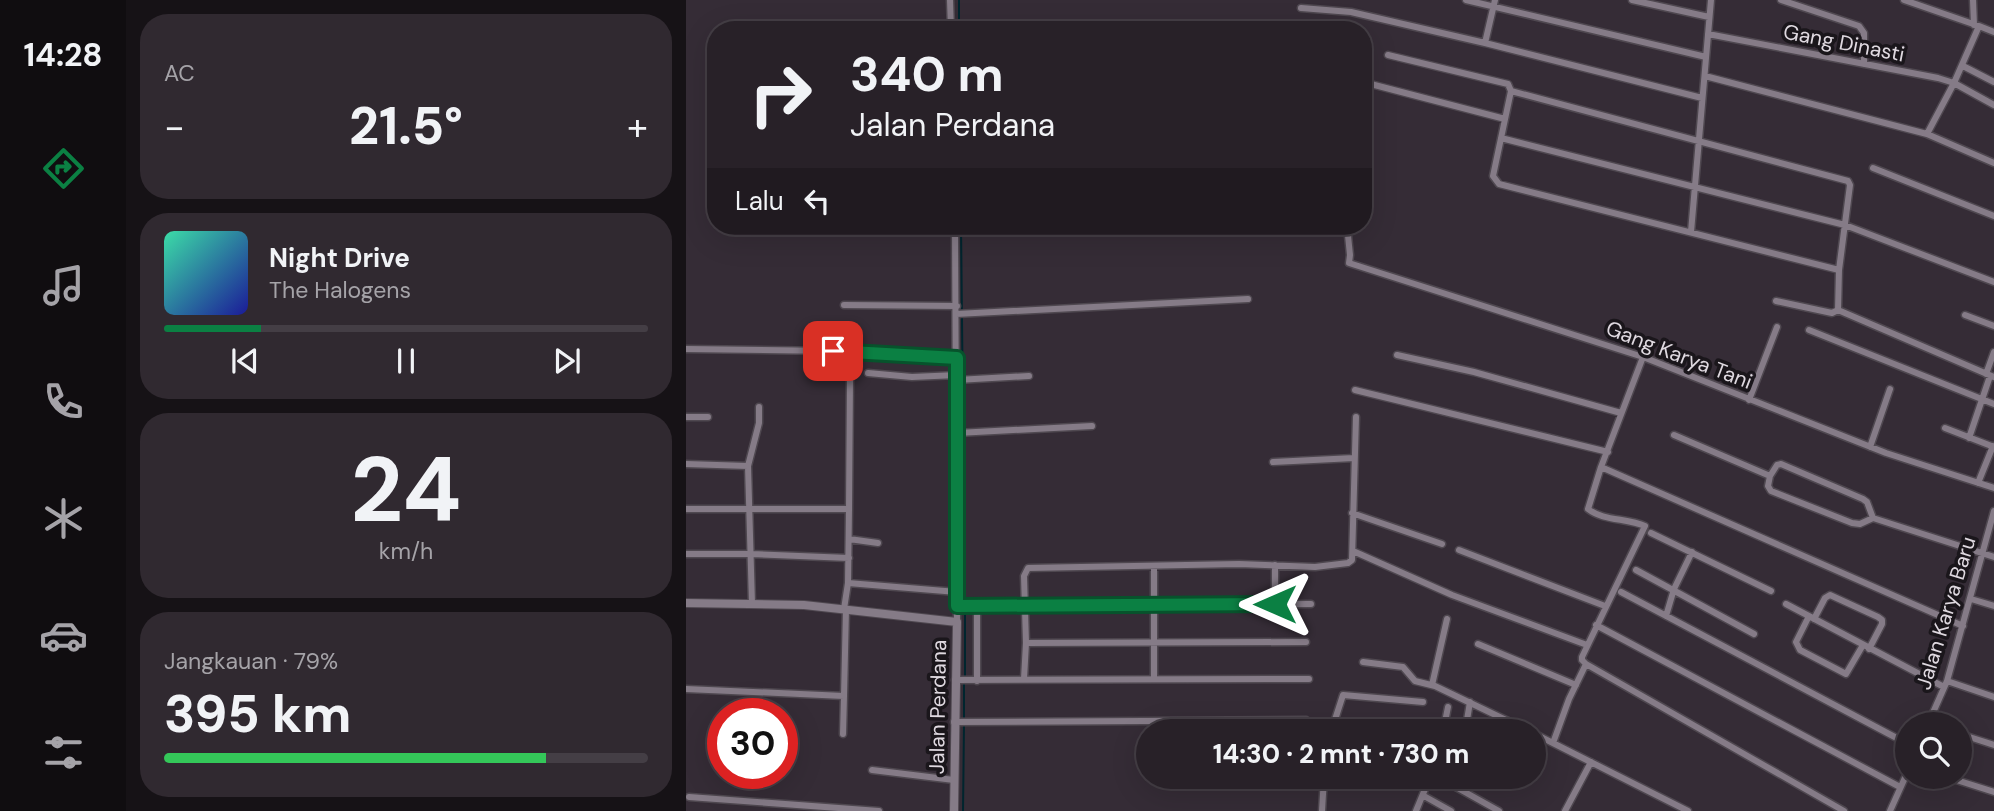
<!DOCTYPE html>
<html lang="id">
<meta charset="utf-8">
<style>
body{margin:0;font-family:"DM Sans",sans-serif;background:#302930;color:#f1f3f6;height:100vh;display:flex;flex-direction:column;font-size:26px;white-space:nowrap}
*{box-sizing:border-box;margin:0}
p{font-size:23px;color:#a5a3a8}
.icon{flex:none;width:38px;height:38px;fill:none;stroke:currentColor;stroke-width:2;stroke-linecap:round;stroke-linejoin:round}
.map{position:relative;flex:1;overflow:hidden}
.drawer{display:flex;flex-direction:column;gap:14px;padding:14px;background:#161216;width:560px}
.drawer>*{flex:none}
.top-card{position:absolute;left:21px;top:21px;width:665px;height:214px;border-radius:28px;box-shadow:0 7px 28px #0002,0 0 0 2px #443e45;background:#282128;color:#f1f3f6;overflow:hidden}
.controls{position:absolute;left:1209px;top:712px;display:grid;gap:14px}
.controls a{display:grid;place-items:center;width:77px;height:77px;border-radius:50%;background:#282128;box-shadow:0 7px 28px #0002,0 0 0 2px #443e45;font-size:35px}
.speed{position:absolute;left:21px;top:698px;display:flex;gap:14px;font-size:35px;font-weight:700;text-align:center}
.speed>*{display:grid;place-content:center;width:91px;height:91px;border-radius:50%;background:#282128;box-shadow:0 7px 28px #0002,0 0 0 2px #443e45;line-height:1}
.speed .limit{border:10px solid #d22;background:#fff;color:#111}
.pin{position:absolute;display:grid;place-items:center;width:60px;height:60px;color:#fff;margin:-30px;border-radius:14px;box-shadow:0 4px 10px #0006}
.me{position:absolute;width:77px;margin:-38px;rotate:270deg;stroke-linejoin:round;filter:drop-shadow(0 0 5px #0008)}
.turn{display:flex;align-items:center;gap:24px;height:147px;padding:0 28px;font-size:32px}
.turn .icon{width:91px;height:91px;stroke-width:2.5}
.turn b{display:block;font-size:49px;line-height:60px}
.then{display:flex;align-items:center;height:66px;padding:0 28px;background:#0003;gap:14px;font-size:26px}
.big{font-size:52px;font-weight:800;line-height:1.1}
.drawer .widget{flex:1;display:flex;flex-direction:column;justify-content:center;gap:10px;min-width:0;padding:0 24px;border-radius:28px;background:#302930}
.drawer .dial{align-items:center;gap:0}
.dial b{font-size:91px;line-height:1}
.song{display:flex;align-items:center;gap:21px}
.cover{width:84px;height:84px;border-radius:10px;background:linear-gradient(135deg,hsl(160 70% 55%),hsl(240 70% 35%))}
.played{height:7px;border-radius:4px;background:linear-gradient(90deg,#0b8043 20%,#443e45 20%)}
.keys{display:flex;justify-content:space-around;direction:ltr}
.heat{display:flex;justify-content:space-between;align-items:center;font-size:38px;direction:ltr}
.charge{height:10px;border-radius:5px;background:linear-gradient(90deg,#34c759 79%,#443e45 0)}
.trip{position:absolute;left:450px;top:719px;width:410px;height:70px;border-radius:35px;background:#282128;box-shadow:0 7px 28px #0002,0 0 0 2px #443e45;font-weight:800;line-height:70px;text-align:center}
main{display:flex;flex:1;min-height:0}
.tabs{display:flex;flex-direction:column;width:126px;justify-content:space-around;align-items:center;background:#100d10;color:#a5a3a8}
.tabs .icon{width:49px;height:49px}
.tabs .on{color:#0b8043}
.tabs b{font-size:32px;color:#f1f3f6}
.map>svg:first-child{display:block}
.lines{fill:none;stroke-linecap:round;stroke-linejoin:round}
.stream{stroke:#00252e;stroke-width:2}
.minor-casing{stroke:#4f4850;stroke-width:9}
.tertiary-casing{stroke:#4f4850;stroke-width:10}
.minor{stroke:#857b87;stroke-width:6}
.tertiary{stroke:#857b87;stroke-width:8}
.route-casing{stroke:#07532c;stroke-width:18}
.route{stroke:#0b8043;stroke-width:12}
.labels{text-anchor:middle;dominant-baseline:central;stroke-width:7;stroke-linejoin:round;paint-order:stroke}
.street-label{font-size:21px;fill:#dfd9e0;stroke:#1a161b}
</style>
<main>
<nav class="tabs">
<b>14:28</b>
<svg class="icon on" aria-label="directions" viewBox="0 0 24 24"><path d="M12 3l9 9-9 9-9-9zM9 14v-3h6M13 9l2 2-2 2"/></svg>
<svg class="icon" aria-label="music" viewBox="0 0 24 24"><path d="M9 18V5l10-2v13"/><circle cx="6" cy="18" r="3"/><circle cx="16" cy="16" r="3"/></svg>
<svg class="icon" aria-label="phone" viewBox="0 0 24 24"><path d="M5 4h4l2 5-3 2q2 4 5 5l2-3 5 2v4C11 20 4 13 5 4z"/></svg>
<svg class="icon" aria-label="climate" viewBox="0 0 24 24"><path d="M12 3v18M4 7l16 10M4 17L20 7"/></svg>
<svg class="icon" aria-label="car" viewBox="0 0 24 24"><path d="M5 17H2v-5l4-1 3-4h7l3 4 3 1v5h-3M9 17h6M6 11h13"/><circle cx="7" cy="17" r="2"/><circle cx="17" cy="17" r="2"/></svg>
<svg class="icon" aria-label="filters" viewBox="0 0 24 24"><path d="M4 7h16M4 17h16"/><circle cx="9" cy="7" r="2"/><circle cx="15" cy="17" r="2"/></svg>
</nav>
<section class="drawer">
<div class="widget"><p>AC</p>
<div class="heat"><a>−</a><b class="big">21.5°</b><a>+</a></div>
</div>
<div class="widget">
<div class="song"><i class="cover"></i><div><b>Night Drive</b><p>The Halogens</p></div></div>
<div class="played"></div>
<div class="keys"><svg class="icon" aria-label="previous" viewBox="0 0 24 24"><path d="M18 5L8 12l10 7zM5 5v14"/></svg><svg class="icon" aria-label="pause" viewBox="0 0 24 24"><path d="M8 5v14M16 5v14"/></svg><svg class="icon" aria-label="next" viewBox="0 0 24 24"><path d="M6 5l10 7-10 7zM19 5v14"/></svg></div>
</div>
<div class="widget dial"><b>24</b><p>km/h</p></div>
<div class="widget"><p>Jangkauan · 79%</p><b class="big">395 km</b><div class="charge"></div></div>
</section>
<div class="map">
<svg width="1308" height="811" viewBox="0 0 1308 811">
<rect width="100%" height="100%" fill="#352c36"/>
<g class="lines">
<path class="stream" d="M 273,0 L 273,30
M 275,226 L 279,603
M 279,676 L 279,608
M 278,718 L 278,682
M 277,811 L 278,724"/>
<defs>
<path id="minor" d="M 264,0 L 265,30
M 780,0 L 1020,57
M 946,0 L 1023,17
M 1095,0 L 1173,26 L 1178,33 L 1178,64
M 1218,0 L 1293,26
M 1287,0 L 1288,25
M 615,8 L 665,12 L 799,43 L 809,0
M 1022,34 L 1252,78 L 1268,83 L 1293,26 L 1308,32
M 799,43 L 1016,98
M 702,55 L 822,84 L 825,91 L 1162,181 L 1164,185 L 1153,270 L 1152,310
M 1277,66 L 1308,82
M 1019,76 L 1241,134 L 1308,163
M 677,82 L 819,119
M 825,91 L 807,176 L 813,184 L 1153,270
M 1241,134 L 1268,83 L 1308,105
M 815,138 L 1159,225 L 1308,282
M 1187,168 L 1308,216
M 269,226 L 271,622
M 661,226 L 664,255 L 663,263 L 957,357 L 1200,453 L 1308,488
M 1005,232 L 1025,0
M 1090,301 L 1146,313 L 1152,310
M 158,305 L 271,306
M 1152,310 L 1308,377
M 270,314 L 562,299
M 1279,315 L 1308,326
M 1123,330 L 1308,404
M 0,349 L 147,351 L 271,358
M 711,355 L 788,372 L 935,413
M 182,373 L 226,377 L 271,375
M 1300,374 L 1308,352
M 271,380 L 343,376
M 669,390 L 922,452
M 1063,400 L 1091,327
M 0,417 L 22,417
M 1259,428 L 1308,447
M 271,433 L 406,426
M 988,435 L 1084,476 L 1082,486 L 1085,491 L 1166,523 L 1174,524 L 1187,518 L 1308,557
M 1283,438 L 1304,376
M 1184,447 L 1204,389
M 587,462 L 668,458
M 0,464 L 62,466 L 66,604
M 62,466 L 73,423 L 73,407
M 915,467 L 1277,626
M 1084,476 L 1091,465 L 1095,464 L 1177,499 L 1181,502 L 1187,518
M 1292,483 L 1307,446
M 0,509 L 163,509 L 162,583 L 158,609
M 163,509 L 164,378
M 666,513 L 756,544
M 965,533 L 1085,591
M 163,539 L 192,543
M 773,550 L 919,606
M 667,551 L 766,595 L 901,645
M 0,554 L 66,554 L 163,558
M 589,565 L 589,604
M 468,567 L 468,678
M 950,570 L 1068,634
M 162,583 L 271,592
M 935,592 L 1222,744
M 1285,599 L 1308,606
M 1100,604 L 1258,687
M 271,606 L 625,604
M 980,616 L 988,589 L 1006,552
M 1123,616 L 1110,642 L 1114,650 L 1160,674 L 1177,645
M 1128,619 L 1139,598 L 1144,595 L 1192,617 L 1196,620 L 1196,624 L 1183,649
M 910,625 L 1214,787
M 340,643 L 620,642
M 792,644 L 890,685
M 677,662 L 717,667 L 729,681 L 749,686 L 845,732
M 900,664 L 1158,811
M 338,679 L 340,643 L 338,576 L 342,568 L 553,564 L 629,567 L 662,563 L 666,560 L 670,417
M 269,680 L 623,679
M 291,681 L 291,606
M 1261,681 L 1308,697
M 746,685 L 761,619
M 0,689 L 158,696 L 160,609
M 268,722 L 620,720
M 1242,724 L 1261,681 L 1308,511
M 645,732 L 657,695 L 737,702
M 757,732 L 762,707
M 779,732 L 784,702
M 847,733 L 1002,811
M 157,734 L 158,696
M 1274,734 L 1308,745
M 867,743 L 883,699 L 900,664 L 896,660 L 896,657 L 959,526 C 941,518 917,521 902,509 L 915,467 L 957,357
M 186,770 L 268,780
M 770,777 L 768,786 L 813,811
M 1261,777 L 1308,792
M 738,796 L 765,811
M 3,797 L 193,811
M 636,811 L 638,777
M 730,811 L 744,777
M 879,811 L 905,762
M 1204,811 L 1222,771"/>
<path id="tertiary" d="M 0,603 L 118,605 L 271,622 L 268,811"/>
</defs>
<use href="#minor" class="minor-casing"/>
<use href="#tertiary" class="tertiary-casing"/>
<use href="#minor" class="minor"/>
<use href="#tertiary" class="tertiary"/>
</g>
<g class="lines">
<defs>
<path id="route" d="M 147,351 L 271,358 L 271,606 L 589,604"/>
</defs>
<use href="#route" class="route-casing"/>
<use href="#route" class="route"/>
</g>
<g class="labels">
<g class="street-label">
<text transform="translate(1158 43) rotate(11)">Gang Dinasti</text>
<text transform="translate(993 355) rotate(21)">Gang Karya Tani</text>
<text transform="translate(1260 613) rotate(-73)">Jalan Karya Baru</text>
<text transform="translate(252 707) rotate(-89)">Jalan Perdana</text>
</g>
</g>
</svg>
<div class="controls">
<a><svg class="icon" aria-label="search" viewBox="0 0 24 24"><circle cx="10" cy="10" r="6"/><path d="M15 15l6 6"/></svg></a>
</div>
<div class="speed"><div class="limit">30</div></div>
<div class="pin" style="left:147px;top:351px;background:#d93025"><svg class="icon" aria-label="arrive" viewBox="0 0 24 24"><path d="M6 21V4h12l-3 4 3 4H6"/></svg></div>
<svg class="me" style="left:589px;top:604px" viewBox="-20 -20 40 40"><path d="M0-17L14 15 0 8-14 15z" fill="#0b8043" stroke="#fff" stroke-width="4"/></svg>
<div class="trip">14:30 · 2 mnt · 730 m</div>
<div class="top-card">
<div class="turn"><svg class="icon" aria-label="right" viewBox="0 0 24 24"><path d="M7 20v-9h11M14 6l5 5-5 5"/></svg><div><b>340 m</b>Jalan Perdana</div></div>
<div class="then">Lalu<svg class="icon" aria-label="left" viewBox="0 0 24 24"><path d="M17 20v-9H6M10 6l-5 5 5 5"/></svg></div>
</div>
</div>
</main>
